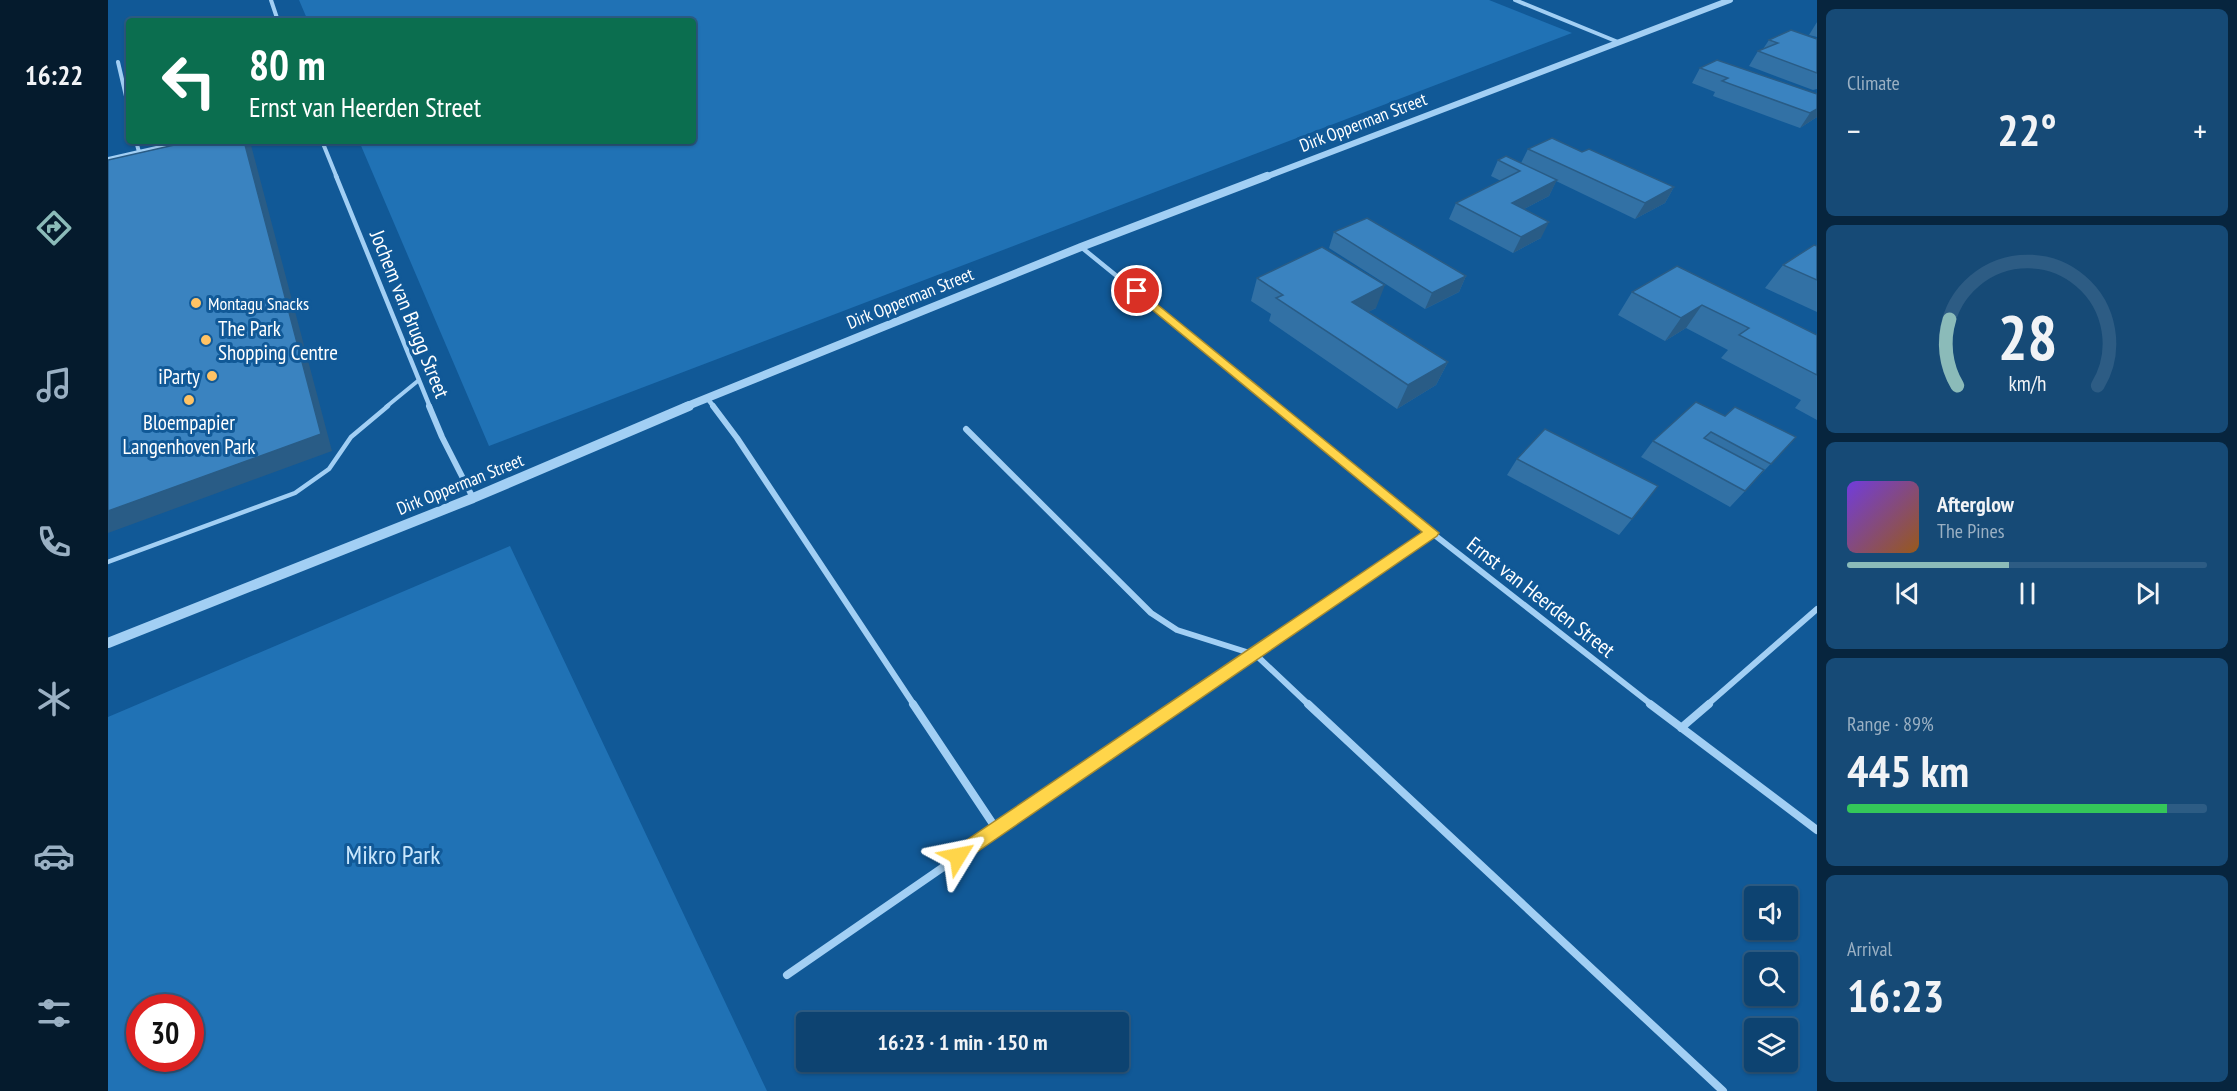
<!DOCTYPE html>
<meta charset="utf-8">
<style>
body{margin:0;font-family:"PT Sans Narrow",sans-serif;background:#164a76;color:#f1f3f6;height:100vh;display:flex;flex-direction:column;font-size:22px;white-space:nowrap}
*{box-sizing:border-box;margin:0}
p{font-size:20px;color:#9ab0c3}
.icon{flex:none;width:33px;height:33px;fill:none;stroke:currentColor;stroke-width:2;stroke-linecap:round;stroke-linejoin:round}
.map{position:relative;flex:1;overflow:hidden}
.side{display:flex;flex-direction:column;gap:9px;padding:9px;background:#07253e;width:420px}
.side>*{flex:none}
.hud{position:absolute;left:18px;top:18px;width:570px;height:126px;border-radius:6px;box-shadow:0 2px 4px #0004,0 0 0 2px #2d5c84;background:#0b6e4f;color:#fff;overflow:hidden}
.controls{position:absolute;left:1636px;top:886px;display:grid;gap:12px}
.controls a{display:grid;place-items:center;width:54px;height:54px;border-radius:6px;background:#0d4371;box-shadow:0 2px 4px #0004,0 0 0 2px #2d5c84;font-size:30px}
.speed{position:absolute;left:18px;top:994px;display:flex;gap:12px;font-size:30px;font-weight:700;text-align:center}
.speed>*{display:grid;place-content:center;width:78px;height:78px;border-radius:50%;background:#0d4371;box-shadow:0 2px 4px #0004,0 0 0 2px #2d5c84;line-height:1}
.speed .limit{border:9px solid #d22;background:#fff;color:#111}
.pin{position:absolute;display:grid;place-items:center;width:51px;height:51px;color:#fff;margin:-26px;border:3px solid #fff;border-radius:50%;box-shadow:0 2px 6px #0007}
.me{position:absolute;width:66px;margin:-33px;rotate:55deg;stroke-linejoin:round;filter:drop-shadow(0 0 4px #0008)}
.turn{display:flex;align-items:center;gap:21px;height:126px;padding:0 24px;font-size:27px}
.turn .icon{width:78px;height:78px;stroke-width:2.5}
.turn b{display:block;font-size:42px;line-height:51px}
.big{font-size:45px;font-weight:700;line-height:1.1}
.side .tile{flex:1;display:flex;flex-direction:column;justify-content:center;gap:9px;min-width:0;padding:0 21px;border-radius:9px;background:#164a76}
.side .dial{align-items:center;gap:0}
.dial svg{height:156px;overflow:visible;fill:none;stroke:#2d5c84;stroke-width:7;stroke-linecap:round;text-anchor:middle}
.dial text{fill:#f1f3f6;stroke:none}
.song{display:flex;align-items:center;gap:18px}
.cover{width:72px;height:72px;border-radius:9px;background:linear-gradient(135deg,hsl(260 70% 55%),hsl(30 70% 35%))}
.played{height:6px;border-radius:3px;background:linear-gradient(90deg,#8bbbb9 45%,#2d5c84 45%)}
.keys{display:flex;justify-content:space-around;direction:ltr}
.heat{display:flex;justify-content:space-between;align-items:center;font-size:33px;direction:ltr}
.charge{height:9px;border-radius:4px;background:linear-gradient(90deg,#34c759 89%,#2d5c84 0)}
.trip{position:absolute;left:688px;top:1012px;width:333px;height:60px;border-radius:6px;background:#0d4371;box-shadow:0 2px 4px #0004,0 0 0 2px #2d5c84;font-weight:700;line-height:60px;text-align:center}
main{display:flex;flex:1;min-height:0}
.tab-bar{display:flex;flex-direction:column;width:108px;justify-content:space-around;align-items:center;background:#051b2d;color:#9ab0c3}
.tab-bar .icon{width:42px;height:42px}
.tab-bar .active{color:#8bbbb9}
.tab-bar b{font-size:27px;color:#f1f3f6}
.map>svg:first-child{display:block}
.green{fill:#2072b5;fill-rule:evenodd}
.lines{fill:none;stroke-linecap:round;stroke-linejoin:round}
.service-far1{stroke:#a2cff4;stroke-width:4}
.service{stroke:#a2cff4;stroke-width:4.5}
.minor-far3{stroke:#a2cff4;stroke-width:4}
.minor-far2{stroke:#a2cff4;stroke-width:4.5}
.minor-far1{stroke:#a2cff4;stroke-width:6}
.minor{stroke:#a2cff4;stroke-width:8}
.tertiary-far2{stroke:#a2cff4;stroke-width:6}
.tertiary-far1{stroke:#a2cff4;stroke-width:8}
.tertiary{stroke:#a2cff4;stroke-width:10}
.wall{fill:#3271a5}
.shaded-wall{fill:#295c86}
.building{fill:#3a83c0;stroke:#295c86;stroke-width:1.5}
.route{fill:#ffd54a;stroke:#a68a30;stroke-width:1.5}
.poi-dot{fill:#ffc365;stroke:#115997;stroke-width:2}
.labels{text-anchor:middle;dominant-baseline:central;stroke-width:6;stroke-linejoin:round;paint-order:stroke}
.far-street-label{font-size:18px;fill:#fff;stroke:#115997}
.far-poi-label{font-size:18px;fill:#fff;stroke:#115997;text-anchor:start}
.street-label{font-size:21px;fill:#fff;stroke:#115997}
.poi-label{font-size:21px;fill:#fff;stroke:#115997;text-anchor:start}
.near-park-label{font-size:26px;fill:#cae7fd;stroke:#115997}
</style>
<main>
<nav class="tab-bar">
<b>16:22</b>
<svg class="icon active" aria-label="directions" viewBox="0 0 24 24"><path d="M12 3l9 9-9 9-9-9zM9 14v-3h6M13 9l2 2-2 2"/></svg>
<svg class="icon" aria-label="music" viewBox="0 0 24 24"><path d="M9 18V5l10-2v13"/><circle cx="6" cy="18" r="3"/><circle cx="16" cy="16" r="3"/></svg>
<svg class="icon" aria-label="phone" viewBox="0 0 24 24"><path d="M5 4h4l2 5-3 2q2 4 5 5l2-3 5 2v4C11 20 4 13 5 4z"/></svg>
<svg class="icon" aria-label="climate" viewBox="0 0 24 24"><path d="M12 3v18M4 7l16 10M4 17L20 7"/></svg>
<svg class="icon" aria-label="car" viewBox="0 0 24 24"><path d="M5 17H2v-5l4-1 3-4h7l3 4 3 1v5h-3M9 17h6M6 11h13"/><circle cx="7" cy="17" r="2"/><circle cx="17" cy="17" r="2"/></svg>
<svg class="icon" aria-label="filters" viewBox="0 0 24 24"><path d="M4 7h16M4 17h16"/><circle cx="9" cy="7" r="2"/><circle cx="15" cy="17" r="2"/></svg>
</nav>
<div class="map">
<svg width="1709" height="1091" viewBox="0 0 1709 1091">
<rect width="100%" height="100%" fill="#115997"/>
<path class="green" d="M 191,0 L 1381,0 L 1464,33 L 381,446 L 251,141 L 585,141 L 585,21 L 200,21 Z
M 402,546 L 659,1091 L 0,1091 L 0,717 ZM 32,1008 L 82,1008 L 82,1059 L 32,1059 Z"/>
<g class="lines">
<path class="service-far1" d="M 278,407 L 311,380"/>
<path class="service" d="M 0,562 L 187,493 L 221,469 L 243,437 L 280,406"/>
<path class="minor-far3" d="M 163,0 L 170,21
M 1407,0 L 1510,42
M 10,62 L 21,109
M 28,141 L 31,152
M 214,141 L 229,178
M 0,159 L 79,141"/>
<path class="minor-far2" d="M 228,176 L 322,407
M 973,247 L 1170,407
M 599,398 L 606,407"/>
<path class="minor-far1" d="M 321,406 L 334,437 L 365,498
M 605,406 L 629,438 L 806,705
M 1168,406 L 1324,533 L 1544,705
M 858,429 L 1043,613 L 1069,630 L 1148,655 L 1201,705
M 1074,705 L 1324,533
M 1599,705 L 1709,609"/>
<path class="minor" d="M 1200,704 L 1615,1091
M 1542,704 L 1709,830
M 1573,728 L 1601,704
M 889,830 L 1076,704
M 679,975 L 889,830 L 805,704"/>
<path class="tertiary-far2" d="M 1155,178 L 1622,0"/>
<path class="tertiary-far1" d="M 577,407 L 973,247 L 1159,176"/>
<path class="tertiary" d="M 0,643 L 365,498 L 581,406"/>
</g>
<path class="wall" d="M 1709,22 L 1709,37 L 1701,35 Z
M 1709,39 L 1709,89 L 1705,90 L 1641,66 L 1650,51 L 1655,49 L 1661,40 Z
M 1609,60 L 1709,117 L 1692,128 L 1605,96 L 1607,92 L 1584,83 L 1592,68 Z
M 1420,149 L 1474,152 L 1566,187 L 1557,203 L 1527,219 L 1448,181 L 1441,196 L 1416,209 L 1433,238 L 1405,253 L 1341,219 L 1348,203 L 1393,181 L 1383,176 L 1390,160 L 1413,163 Z
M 1226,232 L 1358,276 L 1351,292 L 1317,309 L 1221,248 Z
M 1709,246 L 1709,312 L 1657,288 L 1675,265 Z
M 1569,266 L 1709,335 L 1709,420 L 1687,408 L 1693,400 L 1613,358 L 1620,350 L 1578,328 L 1557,341 L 1510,315 L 1524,292 Z
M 1149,278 L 1268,308 L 1260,312 L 1340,362 L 1328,385 L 1289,409 L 1161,321 L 1163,314 L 1143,301 Z
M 1617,416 L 1688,437 L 1622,507 L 1533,457 L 1545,441 Z
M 1409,459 L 1524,519 L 1511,535 L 1399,475 Z"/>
<path class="shaded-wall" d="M 1709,109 L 1709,117 L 1692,128 L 1702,113 Z
M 136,141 L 140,141 L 143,145 L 224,451 L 0,533 L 0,511 Z
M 1449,180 L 1441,196 L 1397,219 L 1404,203 Z
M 1566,187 L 1557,203 L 1527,219 L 1537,203 Z
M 1441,222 L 1433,238 L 1405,253 L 1413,237 Z
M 1358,276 L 1351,292 L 1317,309 L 1324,293 Z
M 1277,285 L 1268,308 L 1235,325 L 1244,302 Z
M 1594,305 L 1578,328 L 1557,341 L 1573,318 Z
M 1340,362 L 1328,385 L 1289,409 L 1300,385 Z"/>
<path class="building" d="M 1683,30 L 1709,39 L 1709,73 L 1650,51 L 1670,43 L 1661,40 Z
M 1609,60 L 1709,94 L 1709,109 L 1702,113 L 1614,81 L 1620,78 L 1592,68 Z
M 1444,138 L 1474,152 L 1481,149 L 1566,187 L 1537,203 L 1420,149 Z
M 84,141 L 136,141 L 213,434 L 0,511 L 0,160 Z
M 1398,156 L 1449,180 L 1404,203 L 1441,222 L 1413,237 L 1348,203 L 1412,171 L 1390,160 Z
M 1259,218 L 1358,276 L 1324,293 L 1226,232 Z
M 1706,245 L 1709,246 L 1709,280 L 1675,265 Z
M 1214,247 L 1277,285 L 1244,302 L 1340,362 L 1300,385 L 1168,298 L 1175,295 L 1149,278 Z
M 1569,266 L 1709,335 L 1709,375 L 1631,335 L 1641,328 L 1594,305 L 1573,318 L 1524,292 Z
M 1588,402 L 1617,416 L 1627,407 L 1688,437 L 1663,464 L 1603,432 L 1596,438 L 1656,470 L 1637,491 L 1545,441 Z
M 1437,429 L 1550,486 L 1524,519 L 1409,459 Z"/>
<path class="route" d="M 1029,288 L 1331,533 L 1329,536 L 850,865 L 844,862 L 842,856 L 844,850 L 1314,532 L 1025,294 L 1024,291 Z"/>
<g class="poi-dot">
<circle cx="88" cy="303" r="6"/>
<circle cx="98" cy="340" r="6"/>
<circle cx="104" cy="376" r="6"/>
<circle cx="81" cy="400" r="6"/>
</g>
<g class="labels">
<g class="far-street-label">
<text transform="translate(1255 122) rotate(-21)">Dirk Opperman Street</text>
<text transform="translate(802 298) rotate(-22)">Dirk Opperman Street</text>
<text transform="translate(352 484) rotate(-22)">Dirk Opperman Street</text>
</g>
<g class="far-poi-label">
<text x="100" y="303">Montagu Snacks</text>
</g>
<g class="street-label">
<text transform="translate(302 314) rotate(68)">Jochem van Brugg Street</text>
<text transform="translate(1433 597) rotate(38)">Ernst van Heerden Street</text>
</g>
<g class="poi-label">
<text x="110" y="328">The Park<tspan x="110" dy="24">Shopping Centre</tspan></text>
<text x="92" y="376" text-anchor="end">iParty</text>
<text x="81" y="422" text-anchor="middle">Bloempapier<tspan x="81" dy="24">Langenhoven Park</tspan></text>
</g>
<g class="near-park-label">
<text x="285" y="854">Mikro Park</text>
</g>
</g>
</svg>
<div class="controls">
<a><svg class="icon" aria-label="sound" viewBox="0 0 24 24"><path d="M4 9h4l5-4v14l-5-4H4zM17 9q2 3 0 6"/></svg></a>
<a><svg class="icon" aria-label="search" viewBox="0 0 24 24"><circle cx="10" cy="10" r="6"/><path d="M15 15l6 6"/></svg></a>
<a><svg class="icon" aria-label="layers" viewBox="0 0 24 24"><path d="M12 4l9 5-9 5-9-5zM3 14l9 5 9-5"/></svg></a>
</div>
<div class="speed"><div class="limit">30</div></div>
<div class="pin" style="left:1029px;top:291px;background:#d93025"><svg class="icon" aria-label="arrive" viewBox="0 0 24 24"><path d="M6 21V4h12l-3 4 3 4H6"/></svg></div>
<svg class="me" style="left:850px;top:856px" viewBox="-20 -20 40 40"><path d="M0-17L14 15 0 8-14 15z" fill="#ffd54a" stroke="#fff" stroke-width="4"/></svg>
<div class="trip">16:23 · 1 min · 150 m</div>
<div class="hud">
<div class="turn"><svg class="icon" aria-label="left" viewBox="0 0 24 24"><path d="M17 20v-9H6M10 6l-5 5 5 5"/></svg><div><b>80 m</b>Ernst van Heerden Street</div></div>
</div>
</div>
<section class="side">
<div class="tile"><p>Climate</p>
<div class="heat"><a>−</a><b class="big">22°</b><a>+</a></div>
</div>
<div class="tile dial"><svg viewBox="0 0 100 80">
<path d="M14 69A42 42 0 1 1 86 69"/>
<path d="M14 69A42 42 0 0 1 10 35" stroke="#8bbbb9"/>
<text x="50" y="56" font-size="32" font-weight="700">28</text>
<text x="50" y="72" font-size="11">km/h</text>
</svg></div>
<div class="tile">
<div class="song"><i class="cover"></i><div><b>Afterglow</b><p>The Pines</p></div></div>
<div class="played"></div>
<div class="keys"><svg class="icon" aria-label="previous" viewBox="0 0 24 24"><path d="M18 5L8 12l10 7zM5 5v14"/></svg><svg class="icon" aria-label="pause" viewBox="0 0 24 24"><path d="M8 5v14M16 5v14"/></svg><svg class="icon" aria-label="next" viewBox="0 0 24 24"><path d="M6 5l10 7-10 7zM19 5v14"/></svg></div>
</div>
<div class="tile"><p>Range · 89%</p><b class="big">445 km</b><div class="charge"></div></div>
<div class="tile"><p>Arrival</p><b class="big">16:23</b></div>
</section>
</main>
